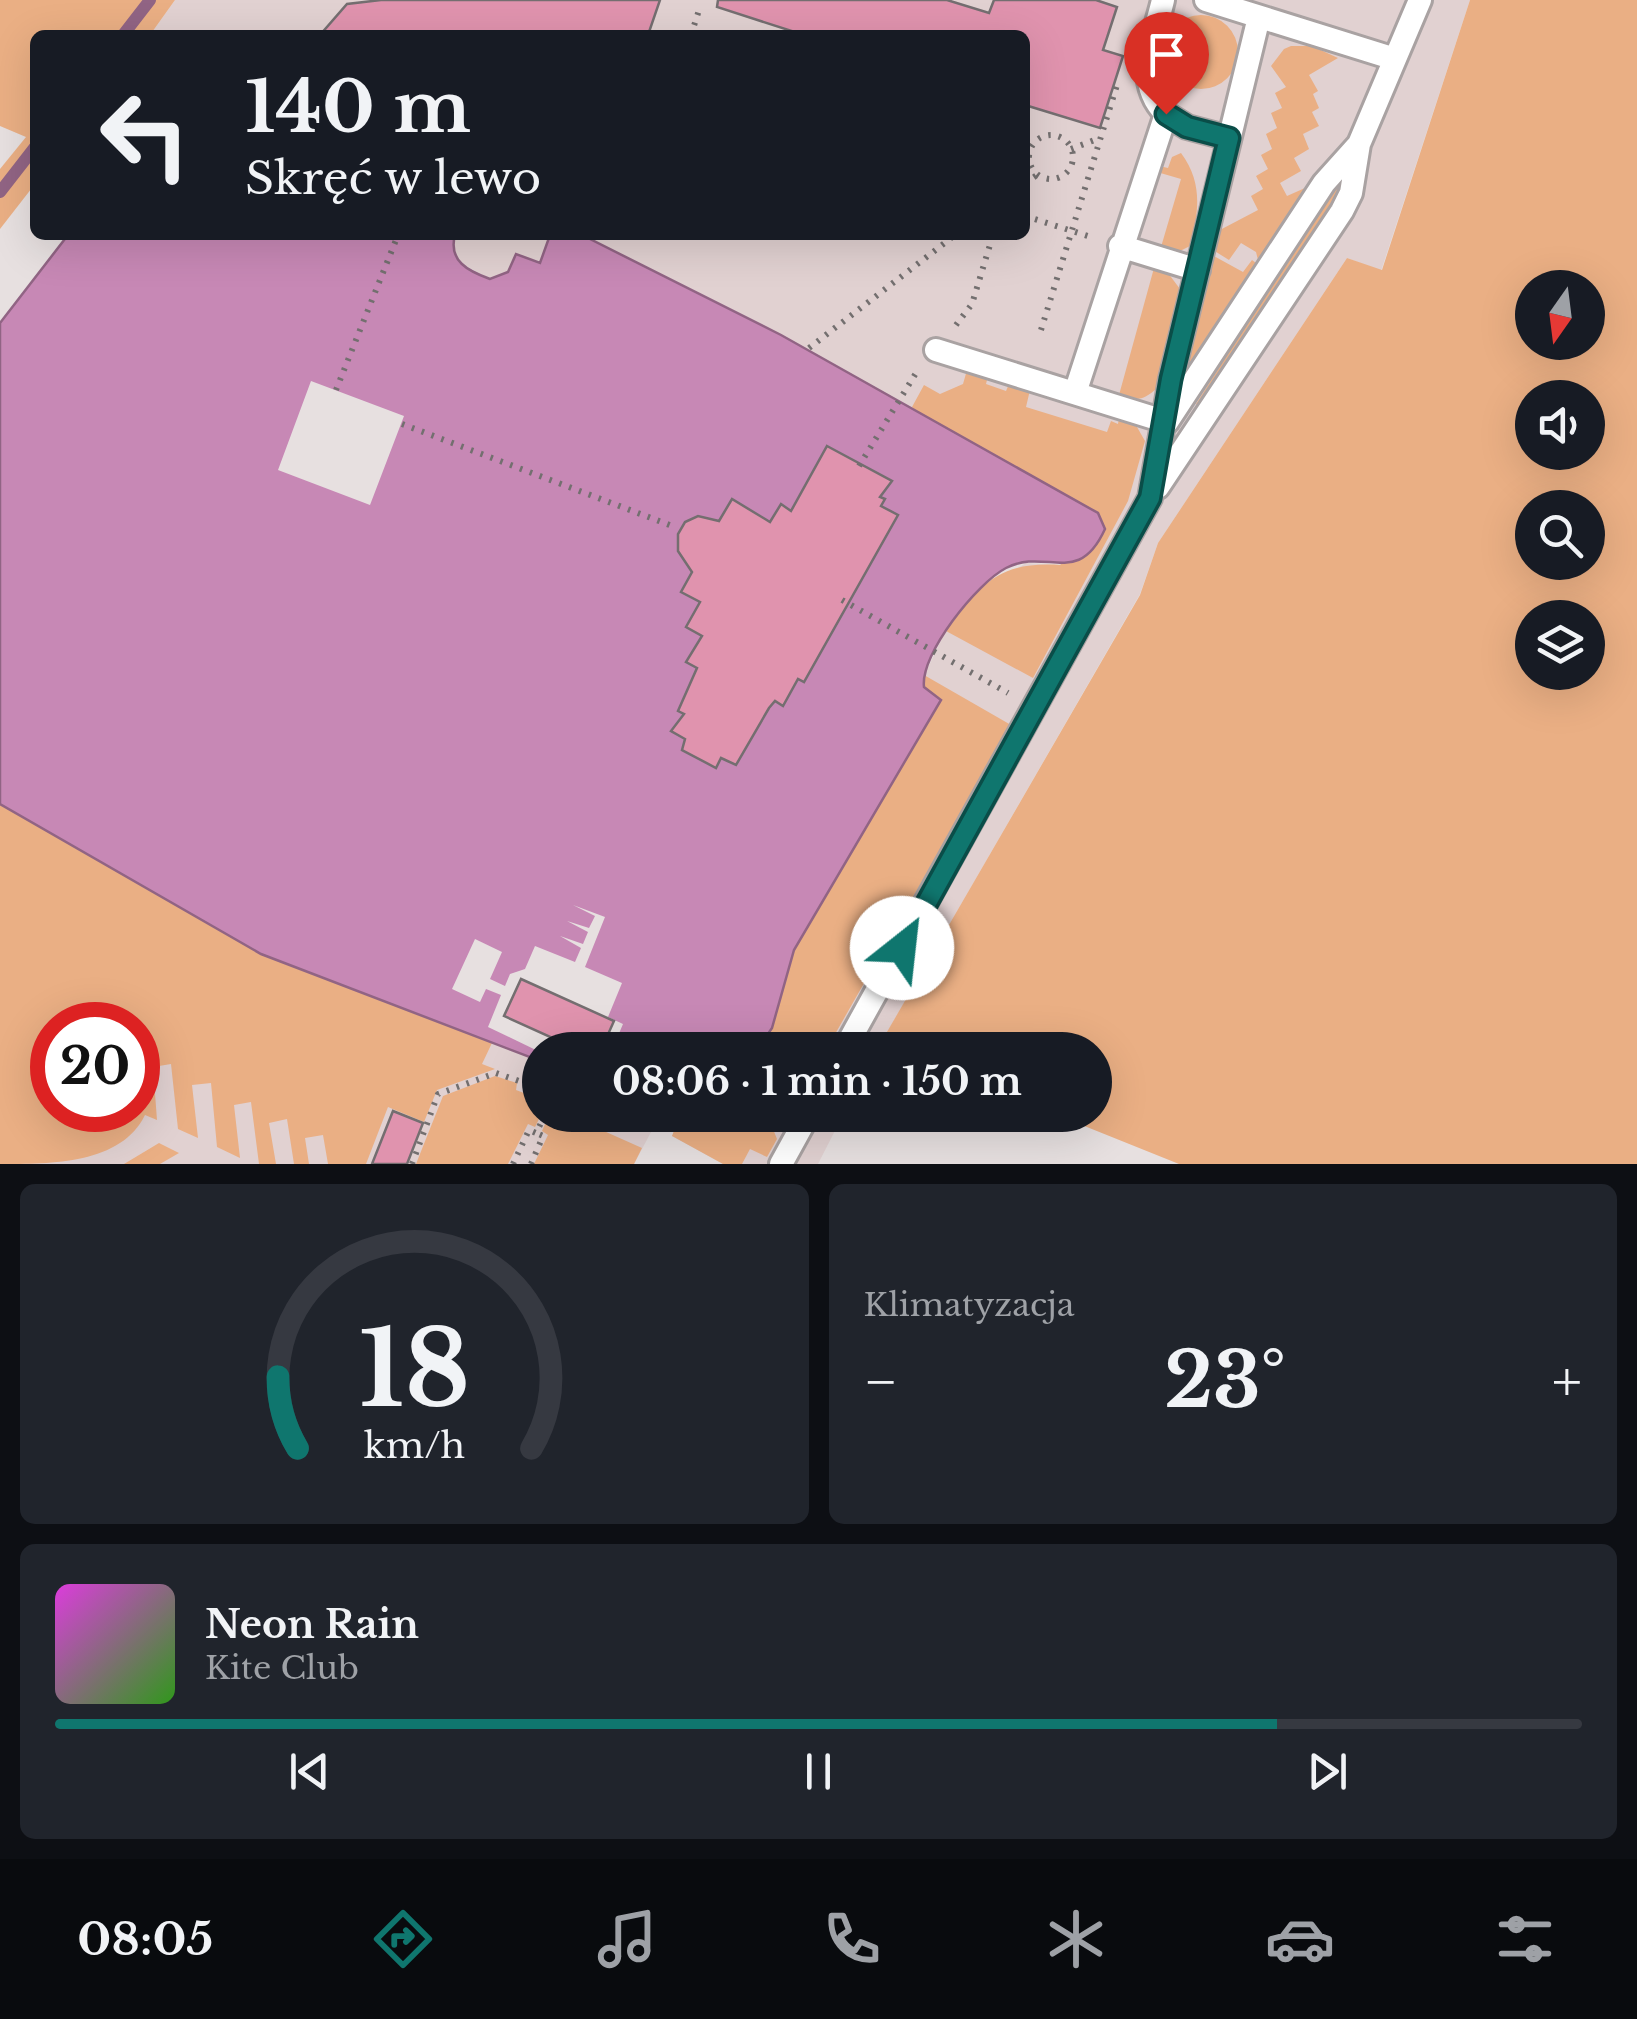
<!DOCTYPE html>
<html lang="pl">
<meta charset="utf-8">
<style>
body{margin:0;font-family:"Libre Baskerville",serif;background:#20242c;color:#f1f3f6;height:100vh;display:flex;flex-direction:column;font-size:38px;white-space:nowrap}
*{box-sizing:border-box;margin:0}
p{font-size:32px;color:#9ea1a6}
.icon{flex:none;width:55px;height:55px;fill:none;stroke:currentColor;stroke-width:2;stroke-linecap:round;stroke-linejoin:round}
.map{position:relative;height:1164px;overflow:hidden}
.sheet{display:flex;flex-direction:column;gap:20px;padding:20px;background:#0d0f14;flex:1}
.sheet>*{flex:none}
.hud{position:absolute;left:30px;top:30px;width:1000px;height:210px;border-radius:15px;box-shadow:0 10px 40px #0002;background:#171b24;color:#f1f3f6;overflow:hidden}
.needle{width:65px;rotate:194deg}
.buttons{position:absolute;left:1515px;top:270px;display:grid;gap:20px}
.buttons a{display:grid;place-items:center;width:90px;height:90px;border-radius:50%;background:#171b24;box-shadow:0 10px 40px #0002;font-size:50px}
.speed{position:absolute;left:30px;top:1002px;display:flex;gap:20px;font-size:50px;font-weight:700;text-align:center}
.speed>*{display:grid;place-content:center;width:130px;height:130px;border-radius:50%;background:#171b24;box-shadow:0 10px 40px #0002;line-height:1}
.speed .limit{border:15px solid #d22;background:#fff;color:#111}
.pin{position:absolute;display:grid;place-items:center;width:85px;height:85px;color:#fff;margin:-102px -42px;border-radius:50% 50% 50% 0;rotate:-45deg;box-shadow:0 0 10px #0007}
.pin .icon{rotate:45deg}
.me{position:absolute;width:110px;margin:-55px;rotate:29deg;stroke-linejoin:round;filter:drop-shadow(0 0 8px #0008)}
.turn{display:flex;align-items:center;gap:35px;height:210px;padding:0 50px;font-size:45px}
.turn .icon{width:130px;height:130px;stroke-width:2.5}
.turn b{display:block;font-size:70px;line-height:85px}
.big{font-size:75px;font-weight:700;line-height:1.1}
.sheet .card{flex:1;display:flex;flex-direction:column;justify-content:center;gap:15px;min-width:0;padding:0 35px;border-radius:15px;background:#20242c}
.sheet .dial{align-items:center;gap:0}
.dial svg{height:260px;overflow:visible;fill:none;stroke:#363941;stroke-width:7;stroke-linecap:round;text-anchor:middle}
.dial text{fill:#f1f3f6;stroke:none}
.song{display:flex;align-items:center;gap:30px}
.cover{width:120px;height:120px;border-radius:15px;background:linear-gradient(135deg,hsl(300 70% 55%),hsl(110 70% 35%))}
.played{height:10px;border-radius:5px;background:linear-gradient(90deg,#0f766e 80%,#363941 80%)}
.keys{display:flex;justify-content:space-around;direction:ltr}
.heat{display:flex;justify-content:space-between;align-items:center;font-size:55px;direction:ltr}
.sheet .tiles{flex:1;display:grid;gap:20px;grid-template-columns:1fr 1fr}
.card:last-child{grid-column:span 2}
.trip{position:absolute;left:522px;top:1032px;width:590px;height:100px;border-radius:50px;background:#171b24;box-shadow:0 10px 40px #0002;font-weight:700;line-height:100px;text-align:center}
.dock{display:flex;height:160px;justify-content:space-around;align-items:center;background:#090b0e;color:#9ea1a6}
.dock .icon{width:70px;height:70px}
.dock .selected{color:#0f766e}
.dock b{font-size:45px;color:#f1f3f6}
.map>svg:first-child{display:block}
.built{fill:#e1d1d1;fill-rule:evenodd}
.green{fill:#eaaf84;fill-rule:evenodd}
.water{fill:#c788b5;stroke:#916484;stroke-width:2.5}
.pier{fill:#e7e0e0}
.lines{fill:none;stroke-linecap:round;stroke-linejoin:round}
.stream{stroke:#916484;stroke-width:12}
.building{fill:#e093ae;stroke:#746e70;stroke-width:2.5}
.service-casing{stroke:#a9a2a2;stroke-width:28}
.path{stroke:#736f6f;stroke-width:6;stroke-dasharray:2.5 8;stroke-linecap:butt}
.service{stroke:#fff;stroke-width:22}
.route-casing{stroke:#0a4d48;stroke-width:25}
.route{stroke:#0f766e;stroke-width:18}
</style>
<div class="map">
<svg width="1637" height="1164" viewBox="0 0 1637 1164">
<rect width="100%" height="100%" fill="#e7e0e0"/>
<path class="built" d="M 175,0 L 1470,0 L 1381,271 L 1347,258 L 1158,543 L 1140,594 L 877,1050 L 757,1050 L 941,700 L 923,678 L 943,636 L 970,598 L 1026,563 L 1061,565 L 1097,546 L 1105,528 L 1098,513 L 781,335 L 582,235 L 1025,235 L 1025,35 L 150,35 Z
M 455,235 L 550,235 L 540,263 L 490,279 L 459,262 L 452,248 Z
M 0,984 L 481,1064 L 492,1043 L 540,1061 L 540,1115 L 843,1115 L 818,1164 L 723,1164 L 672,1136 L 676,1128 L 658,1119 L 634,1164 L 0,1164 ZM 52,1025 L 138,1025 L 138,1110 L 52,1110 Z"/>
<path class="green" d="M 0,0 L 175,0 L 150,35 L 35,35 L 35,184 L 0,229 L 0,169 L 26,137 L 0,126 Z
M 1470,0 L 1637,0 L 1637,1164 L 1179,1164 L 1057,1115 L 1095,1115 L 1095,1050 L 895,1050 L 880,1044 L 1140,595 L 1158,543 L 1347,258 L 1382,270 ZM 1532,288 L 1588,288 L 1588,342 L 1532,342 ZM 1532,398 L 1588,398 L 1588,452 L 1532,452 ZM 1532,508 L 1588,508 L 1588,562 L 1532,562 ZM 1532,618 L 1588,618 L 1588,672 L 1532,672 Z
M1164 52a37 37 0 1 1 74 0a37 37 0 1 1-74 0Z
M 1291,46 L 1312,46 L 1338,58 L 1309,75 L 1318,91 L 1313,94 L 1319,108 L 1312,112 L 1319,126 L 1303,134 L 1309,149 L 1294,158 L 1301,171 L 1280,183 L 1287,196 L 1305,188 L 1258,260 L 1256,252 L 1241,243 L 1229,260 L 1213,250 L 1218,231 L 1258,210 L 1251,196 L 1263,189 L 1256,176 L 1268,169 L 1261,155 L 1272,149 L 1266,134 L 1277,128 L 1271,113 L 1282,108 L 1275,93 L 1286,87 L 1271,66 L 1284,49 Z
M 1181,153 C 1203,183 1199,211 1190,246 L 1180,251 L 1161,247 L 1181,179 L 1157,172 L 1159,166 L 1168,168 L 1172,157 Z
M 1344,180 L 1303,252 L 1199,406 L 1196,404 L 1322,205 Z
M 1212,255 L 1243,272 L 1252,260 L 1256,263 L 1186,371 Z
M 1154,268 L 1168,273 L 1180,289 L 1157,388 C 1143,401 1137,401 1119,395 Z
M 967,370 L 988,376 L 986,384 L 1006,391 L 1009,384 L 1030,390 L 1026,407 L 1107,432 L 1111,421 L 1118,424 L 1119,418 L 1137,427 L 1145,441 L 1128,501 L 1033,678 L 946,631 C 981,583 999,561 1061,565 L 912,407 L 924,385 L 940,394 L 963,384 Z
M 924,675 L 1011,725 L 826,1050 L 757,1050 L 772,1028 L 794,950 L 941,699 L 923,687 Z
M 0,804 L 261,954 L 492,1043 L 482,1064 L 495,1069 L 437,1090 L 424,1122 L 388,1107 L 366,1164 L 328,1164 L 323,1135 L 305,1138 L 309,1164 L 294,1164 L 287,1119 L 269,1123 L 276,1164 L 259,1164 L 251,1102 L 234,1105 L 240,1158 L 217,1147 L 211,1083 L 192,1085 L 198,1138 L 178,1129 L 171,1064 L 153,1067 L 157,1120 L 145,1115 C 121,1164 52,1164 0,1164 ZM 52,1025 L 138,1025 L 138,1110 L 52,1110 Z
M 495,1076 L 517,1083 L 516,1090 L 540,1099 L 541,1115 L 535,1127 L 528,1124 L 508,1164 L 416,1164 L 443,1096 Z
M 549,1115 L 568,1115 L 642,1148 L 634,1164 L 534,1164 L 548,1135 L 542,1131 Z
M 647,1115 L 756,1115 L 771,1124 L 777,1139 L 767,1157 L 750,1149 L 742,1164 L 723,1164 L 672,1136 L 675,1128 Z
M 159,1143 L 179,1153 L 160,1164 L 124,1164 Z"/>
<path class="water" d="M 68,235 L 455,235 C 448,261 468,271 490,279 L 508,272 L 516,254 L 540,263 L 550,235 L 582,235 L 781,335 L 1098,513 L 1105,529 C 1078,588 1047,547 1006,568 C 977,583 920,654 924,687 L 941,700 L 794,950 L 772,1028 L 757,1050 L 540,1050 L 540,1061 L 261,954 L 0,804 L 0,323 Z"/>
<path class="pier" d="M 311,381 L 404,416 L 370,505 L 278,470 Z
M 573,905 L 605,917 L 585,967 L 622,983 L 608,1017 L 623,1024 L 612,1050 L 540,1052 L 488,1027 L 501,995 L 486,989 L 480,1002 L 452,989 L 475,939 L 502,952 L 490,979 L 505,986 L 510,974 L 525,969 L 535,946 L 575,962 L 581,948 L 560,936 L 583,944 L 588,932 L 567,921 L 589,928 L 595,916 Z"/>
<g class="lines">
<path class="stream" d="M 123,35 L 150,0
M 0,192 L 35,147"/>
</g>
<path class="building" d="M 381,0 L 660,0 L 648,35 L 320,35 L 347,4 Z
M 718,0 L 947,0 L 989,13 L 994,0 L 1096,0 L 1117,7 L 1103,50 L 1123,56 L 1100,128 L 1025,105 L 1025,35 L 804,35 L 717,7 Z
M 827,446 L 892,481 L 880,497 L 885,499 L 881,506 L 898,515 L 804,682 L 798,679 L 783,706 L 775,701 L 769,708 L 736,765 L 721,758 L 716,768 L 682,750 L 685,739 L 671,731 L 684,714 L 678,711 L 697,668 L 686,662 L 702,636 L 686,627 L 700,602 L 681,592 L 692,572 L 678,551 L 678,534 L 685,522 L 698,516 L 719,521 L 732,499 L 770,522 L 781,504 L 791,511 Z
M 521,979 L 614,1021 L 601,1050 L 579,1050 L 504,1016 Z
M 393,1111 L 423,1123 L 407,1164 L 372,1164 Z"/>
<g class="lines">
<defs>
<path id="service" d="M 1163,0 C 1154,39 1133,81 1166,114
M 1206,0 L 1395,59
M 1120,246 L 1198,270
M 936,350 L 1167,422 L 1324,183 L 1359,144
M 1075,393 L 1166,114 L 1187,127 L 1229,138
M 1158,487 L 1342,211 L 1351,193 L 1359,144 L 1420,0
M 844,1050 L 1150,498 L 1171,379 L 1259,17
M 781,1164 L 808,1115"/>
</defs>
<use href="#service" class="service-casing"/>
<path class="path" d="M 691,35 L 700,7
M1029 157a22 22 0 1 1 44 0a22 22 0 1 1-44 0Z
M 1071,149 L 1100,138
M 1025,183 L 1037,175
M 1025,216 L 1091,237
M 956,325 L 972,304 L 993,235
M 1041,330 L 1117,85
M 809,348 L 955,235
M 336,390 L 398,235
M 402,424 L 675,527
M 859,466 L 916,373
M 842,600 L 1008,693
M 412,1164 L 438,1094 L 496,1073 L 519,1081
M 513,1164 L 529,1130 L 536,1133 L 545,1115
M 531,1164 L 543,1136 L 536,1133"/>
<use href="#service" class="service"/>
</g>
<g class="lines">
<defs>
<path id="route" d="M 902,948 L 1150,498 L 1171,379 L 1229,138 L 1187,127 L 1166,114"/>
</defs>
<use href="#route" class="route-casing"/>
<use href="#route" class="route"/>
</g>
</svg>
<div class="buttons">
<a><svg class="needle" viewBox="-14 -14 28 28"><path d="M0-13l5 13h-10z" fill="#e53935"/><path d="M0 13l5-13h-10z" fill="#9ea1a6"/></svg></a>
<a><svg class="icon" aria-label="sound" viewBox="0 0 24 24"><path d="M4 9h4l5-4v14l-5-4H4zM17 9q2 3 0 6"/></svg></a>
<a><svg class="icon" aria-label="search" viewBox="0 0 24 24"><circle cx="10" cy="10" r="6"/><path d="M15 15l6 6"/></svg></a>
<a><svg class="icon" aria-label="layers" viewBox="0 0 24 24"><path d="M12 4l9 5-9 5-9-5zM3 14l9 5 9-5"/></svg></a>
</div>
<div class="speed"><div class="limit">20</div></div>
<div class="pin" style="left:1166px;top:114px;background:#d93025"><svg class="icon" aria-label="arrive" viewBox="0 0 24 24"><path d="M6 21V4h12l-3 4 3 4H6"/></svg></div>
<svg class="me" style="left:902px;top:948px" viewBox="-20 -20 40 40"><circle r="19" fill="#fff"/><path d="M0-13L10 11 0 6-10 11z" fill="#0f766e"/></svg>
<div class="trip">08:06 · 1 min · 150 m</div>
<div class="hud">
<div class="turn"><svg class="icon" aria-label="left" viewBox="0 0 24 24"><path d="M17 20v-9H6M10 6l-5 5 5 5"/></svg><div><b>140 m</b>Skręć w lewo</div></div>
</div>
</div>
<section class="sheet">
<div class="tiles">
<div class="card dial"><svg viewBox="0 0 100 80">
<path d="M14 69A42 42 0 1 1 86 69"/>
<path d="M14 69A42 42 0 0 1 8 47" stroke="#0f766e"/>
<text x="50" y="56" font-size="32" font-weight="700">18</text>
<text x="50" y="72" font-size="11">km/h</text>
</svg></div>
<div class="card"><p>Klimatyzacja</p>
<div class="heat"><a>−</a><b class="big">23°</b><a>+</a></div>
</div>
<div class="card">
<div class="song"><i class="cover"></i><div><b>Neon Rain</b><p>Kite Club</p></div></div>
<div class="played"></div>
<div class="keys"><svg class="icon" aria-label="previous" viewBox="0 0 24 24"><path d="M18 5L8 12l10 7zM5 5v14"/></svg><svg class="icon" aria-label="pause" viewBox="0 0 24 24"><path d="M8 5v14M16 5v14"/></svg><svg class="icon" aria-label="next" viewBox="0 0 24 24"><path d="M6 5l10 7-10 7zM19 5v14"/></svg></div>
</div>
</div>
</section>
<nav class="dock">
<b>08:05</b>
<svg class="icon selected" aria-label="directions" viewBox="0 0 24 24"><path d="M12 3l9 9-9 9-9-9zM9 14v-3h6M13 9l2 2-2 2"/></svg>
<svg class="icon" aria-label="music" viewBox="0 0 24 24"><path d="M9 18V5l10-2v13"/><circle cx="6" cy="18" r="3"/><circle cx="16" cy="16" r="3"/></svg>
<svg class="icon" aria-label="phone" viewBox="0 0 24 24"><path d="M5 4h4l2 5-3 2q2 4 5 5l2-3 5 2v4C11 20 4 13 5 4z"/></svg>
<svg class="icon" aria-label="climate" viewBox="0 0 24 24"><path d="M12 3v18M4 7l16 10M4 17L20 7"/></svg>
<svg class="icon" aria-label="car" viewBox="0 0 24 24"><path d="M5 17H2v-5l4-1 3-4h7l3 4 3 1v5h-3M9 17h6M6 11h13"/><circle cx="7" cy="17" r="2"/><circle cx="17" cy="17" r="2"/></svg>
<svg class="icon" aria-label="filters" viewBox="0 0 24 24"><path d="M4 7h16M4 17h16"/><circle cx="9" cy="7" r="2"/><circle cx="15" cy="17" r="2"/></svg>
</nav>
